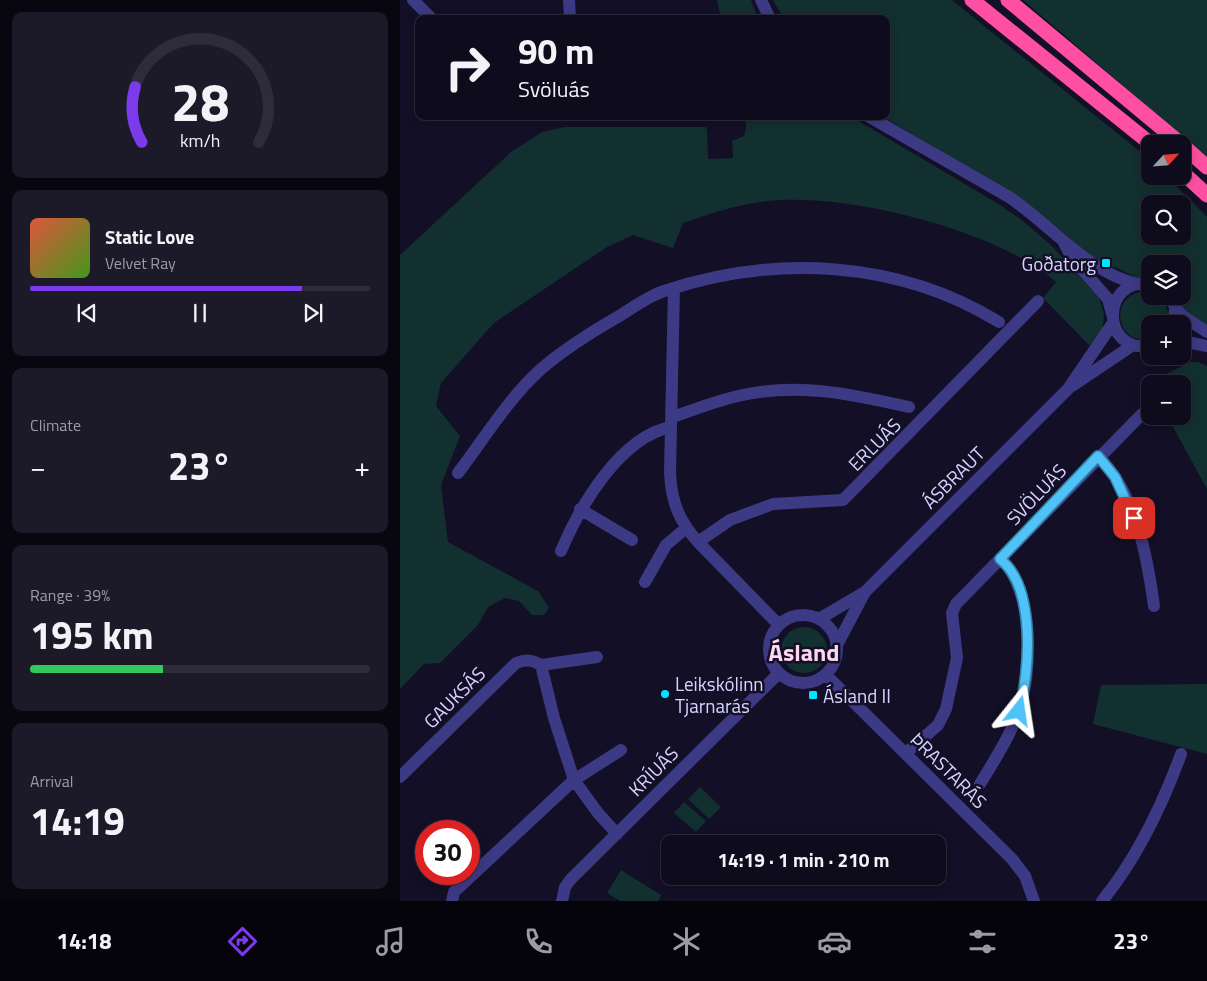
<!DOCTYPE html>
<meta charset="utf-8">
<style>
body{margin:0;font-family:"Titillium Web",sans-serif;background:#1c1929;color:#f1f3f6;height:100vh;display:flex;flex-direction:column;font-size:19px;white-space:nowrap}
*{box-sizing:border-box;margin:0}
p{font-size:16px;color:#9b9ba3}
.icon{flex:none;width:28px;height:28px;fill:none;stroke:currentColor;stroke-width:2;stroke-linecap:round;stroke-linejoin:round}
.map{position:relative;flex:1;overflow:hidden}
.drawer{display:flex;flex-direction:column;gap:12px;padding:12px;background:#08060f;width:400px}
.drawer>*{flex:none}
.guide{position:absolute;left:15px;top:15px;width:475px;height:105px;border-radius:10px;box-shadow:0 2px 12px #0003,0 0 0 1px #2e2b3b;background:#0e0b1c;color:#f1f3f6;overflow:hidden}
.needle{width:32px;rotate:64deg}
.tools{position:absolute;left:741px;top:135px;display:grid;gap:10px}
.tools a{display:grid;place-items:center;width:50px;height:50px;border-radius:10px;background:#0e0b1c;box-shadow:0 2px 12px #0003,0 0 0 1px #2e2b3b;font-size:25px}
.speed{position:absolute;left:15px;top:820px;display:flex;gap:10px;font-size:25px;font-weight:700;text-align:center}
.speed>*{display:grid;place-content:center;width:65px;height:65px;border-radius:50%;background:#0e0b1c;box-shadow:0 2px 12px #0003,0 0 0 1px #2e2b3b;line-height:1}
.speed .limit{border:8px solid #d22;background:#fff;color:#111}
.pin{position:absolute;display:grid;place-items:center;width:42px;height:42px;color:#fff;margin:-21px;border-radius:10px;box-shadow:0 2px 8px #0006}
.me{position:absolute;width:55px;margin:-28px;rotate:15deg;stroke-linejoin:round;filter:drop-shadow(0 0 4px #0008)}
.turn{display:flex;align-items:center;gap:18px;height:105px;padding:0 20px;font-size:22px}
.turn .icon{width:65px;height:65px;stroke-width:2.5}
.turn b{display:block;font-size:35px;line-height:42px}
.big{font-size:38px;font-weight:700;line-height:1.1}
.drawer .card{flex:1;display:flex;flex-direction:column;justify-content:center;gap:8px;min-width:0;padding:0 18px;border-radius:10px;background:#1c1929}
.drawer .dial{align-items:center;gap:0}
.dial svg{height:130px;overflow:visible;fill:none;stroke:#2e2b3b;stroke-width:7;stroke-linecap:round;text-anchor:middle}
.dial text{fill:#f1f3f6;stroke:none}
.song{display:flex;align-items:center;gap:15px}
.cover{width:60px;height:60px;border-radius:8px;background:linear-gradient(135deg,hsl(10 70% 55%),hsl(100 70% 35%))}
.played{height:5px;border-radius:2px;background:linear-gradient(90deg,#7c3aed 80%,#2e2b3b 80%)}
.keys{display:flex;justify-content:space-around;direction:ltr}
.heat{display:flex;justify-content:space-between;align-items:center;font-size:28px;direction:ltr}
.charge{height:8px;border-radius:4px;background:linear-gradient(90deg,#34c759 39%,#2e2b3b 0)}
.trip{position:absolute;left:261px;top:835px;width:285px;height:50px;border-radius:10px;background:#0e0b1c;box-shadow:0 2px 12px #0003,0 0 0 1px #2e2b3b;font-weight:700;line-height:50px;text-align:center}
.tab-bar{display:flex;height:80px;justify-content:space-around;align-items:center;background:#06040b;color:#9b9ba3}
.tab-bar .icon{width:35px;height:35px}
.tab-bar .on{color:#7c3aed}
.tab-bar b{font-size:22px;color:#f1f3f6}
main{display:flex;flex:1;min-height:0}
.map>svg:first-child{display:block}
.green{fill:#12302f;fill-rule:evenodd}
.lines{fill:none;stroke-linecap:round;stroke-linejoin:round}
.minor{stroke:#3d3a85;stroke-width:12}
.highway{stroke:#ff4fa3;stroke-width:15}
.route-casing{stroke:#337fa1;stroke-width:12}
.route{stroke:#4fc3f7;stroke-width:9}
.poi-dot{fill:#00e5ff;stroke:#130f26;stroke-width:2}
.labels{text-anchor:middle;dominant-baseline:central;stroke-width:5;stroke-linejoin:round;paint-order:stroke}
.poi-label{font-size:19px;fill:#d9d4ff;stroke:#130f26;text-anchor:start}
.street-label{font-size:19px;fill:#d9d4ff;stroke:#130f26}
.district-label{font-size:24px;font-weight:bold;fill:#ffd6f0;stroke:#130f26}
</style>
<main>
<section class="drawer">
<div class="card dial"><svg viewBox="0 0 100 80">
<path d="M14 69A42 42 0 1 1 86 69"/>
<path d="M14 69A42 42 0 0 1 10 35" stroke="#7c3aed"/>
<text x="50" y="56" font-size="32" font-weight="700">28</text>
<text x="50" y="72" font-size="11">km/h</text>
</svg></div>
<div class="card">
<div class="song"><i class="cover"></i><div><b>Static Love</b><p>Velvet Ray</p></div></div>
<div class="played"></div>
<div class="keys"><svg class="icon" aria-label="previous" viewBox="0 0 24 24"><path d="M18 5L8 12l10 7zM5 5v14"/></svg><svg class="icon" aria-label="pause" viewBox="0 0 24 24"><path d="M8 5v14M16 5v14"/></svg><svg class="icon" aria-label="next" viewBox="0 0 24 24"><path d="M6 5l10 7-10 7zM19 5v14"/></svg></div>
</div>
<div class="card"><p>Climate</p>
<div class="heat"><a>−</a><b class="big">23°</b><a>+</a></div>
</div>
<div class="card"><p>Range · 39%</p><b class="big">195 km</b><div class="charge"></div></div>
<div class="card"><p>Arrival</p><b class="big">14:19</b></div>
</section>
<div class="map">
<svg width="807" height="901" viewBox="0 0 807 901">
<rect width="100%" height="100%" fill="#130f26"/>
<path class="green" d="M 317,0 L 351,0 L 358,19 L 321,19 Z
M 373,0 L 552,0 L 743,154 L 750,161 L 750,176 L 766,176 L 807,217 L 807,335 L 774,296 L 782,296 L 782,264 L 750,264 L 750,284 L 715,267 L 702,267 L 665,234 L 614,195 L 482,116 L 486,116 L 486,19 L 384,19 ZM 750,204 L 782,204 L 782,236 L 750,236 Z
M 623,0 L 807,0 L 807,159 L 798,150 Z
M 345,116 L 450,116 L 597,203 L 623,221 L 652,246 L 699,298 L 704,314 L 702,336 L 693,349 L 643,298 L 656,282 C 598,230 445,192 368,201 C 339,204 311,213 283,223 L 273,248 L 233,235 L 207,247 L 94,323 L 41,383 L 36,406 L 60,436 L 41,485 L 48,542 L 138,591 L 149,608 L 144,615 L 132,615 L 119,601 L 105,598 L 88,607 L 78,625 L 40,663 L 24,664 L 0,689 L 0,255 L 111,152 L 142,132 L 164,127 L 307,127 L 308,159 L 333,158 L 332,141 L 344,136 L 346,128 Z
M 747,291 L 750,292 L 750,296 L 761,298 C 767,306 770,314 766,324 L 750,324 L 750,339 C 715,346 707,293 747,291 Z
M 791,362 L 798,362 L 807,366 L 807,489 L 767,416 L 782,416 L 782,384 L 750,384 L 749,382 Z
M381 650a23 23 0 1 1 46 0a23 23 0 1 1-46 0Z
M 807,684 L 807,754 L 693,724 L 701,685 Z
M 300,787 L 321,807 L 309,819 L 288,799 Z
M 284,802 L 306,821 L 296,832 L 274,813 Z
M 221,870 L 261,895 L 258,901 L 220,901 L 207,893 Z"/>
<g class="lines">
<path class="minor" d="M 13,0 L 32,19
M 169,0 L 170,19
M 361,0 L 370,19
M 468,116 L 609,197 C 651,225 688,273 738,284
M 664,243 L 672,258 L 708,299 L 712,314
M 750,284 C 701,277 700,353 750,346
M 274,288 L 270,472 C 271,501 279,521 298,542 L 379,625
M 769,296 L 775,307 L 774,324
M 775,307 L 784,317 L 807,332
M 782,341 L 807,346
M 672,386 L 733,345
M 272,417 C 294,410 315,401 338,396 C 397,382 451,394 509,407
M 698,456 C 736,494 747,555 754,606
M 58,473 C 84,439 108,399 140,370 C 165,348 193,331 221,315 C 235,306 249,296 264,291 C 375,254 498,260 599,322
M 180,509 L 232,540
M 298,542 L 330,520 L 373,504 L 443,500 L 638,301
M 161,551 C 180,506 220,437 271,427
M 245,582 L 266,545 L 286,528
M369 649a34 34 0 1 1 68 0a34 34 0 1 1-68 0Z
M 419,619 L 465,592 L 668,389 L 713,323
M 437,645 L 465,592
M 141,665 L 154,718 L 174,780 L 198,813 L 217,834
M 426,675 L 612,859 L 625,876 L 634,901
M 506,753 L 538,725 L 546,709 L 557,658 L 552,613 L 556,604 L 742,414
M 0,777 L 116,663 C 126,659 132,660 141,665 L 197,657
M 580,784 C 594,761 609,738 618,713 C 633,675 634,586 600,559
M 52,901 L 54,892 L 174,780 L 221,750
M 162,901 L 165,887 L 171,879 L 379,673
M 702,901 C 737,858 762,806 781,754"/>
<path class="highway" d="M 572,0 L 751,144
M 608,0 L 781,144
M 782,145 L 807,167
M 782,172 L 807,195"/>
</g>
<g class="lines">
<defs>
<path id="route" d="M 619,711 C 630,671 636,587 600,559 L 698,456 L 715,477 L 734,518"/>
</defs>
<use href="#route" class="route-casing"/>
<use href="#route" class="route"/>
</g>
<g class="poi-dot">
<rect x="701" y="258" width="10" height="10" rx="2.5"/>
<circle cx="265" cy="694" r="5"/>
<rect x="408" y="690" width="10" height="10" rx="2.5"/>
</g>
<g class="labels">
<g class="poi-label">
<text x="696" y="263" text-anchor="end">Goðatorg</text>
<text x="275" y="683">Leikskólinn<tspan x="275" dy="22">Tjarnarás</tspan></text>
<text x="423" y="695">Ásland II</text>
</g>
<g class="street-label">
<text transform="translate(474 444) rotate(-45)">ERLUÁS</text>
<text transform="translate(553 477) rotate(-45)">ÁSBRAUT</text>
<text transform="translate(636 494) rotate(-46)">SVÖLUÁS</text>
<text transform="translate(54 697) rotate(-45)">GAUKSÁS</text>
<text transform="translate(549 770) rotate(45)">ÞRASTARÁS</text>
<text transform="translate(253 771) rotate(-45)">KRÍUÁS</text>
</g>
<g class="district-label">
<text x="404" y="652">Ásland</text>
</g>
</g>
</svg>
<div class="tools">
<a><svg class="needle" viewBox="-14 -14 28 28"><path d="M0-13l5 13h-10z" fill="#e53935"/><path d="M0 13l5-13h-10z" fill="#9b9ba3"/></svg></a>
<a><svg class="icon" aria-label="search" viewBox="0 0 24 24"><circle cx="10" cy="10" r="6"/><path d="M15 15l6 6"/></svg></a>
<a><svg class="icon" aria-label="layers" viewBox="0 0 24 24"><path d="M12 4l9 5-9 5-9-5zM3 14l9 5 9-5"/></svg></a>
<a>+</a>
<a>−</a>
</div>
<div class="speed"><div class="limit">30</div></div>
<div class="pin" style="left:734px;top:518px;background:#d93025"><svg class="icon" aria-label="arrive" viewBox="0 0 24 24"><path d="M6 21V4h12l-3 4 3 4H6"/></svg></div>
<svg class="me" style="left:619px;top:711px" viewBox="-20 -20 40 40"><path d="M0-17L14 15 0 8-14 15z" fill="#4fc3f7" stroke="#fff" stroke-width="4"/></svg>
<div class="trip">14:19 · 1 min · 210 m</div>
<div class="guide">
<div class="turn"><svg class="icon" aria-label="right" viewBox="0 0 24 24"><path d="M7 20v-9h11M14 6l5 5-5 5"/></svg><div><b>90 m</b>Svöluás</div></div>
</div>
</div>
</main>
<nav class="tab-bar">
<b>14:18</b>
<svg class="icon on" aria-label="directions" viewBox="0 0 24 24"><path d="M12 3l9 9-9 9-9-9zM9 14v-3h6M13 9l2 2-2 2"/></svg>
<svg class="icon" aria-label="music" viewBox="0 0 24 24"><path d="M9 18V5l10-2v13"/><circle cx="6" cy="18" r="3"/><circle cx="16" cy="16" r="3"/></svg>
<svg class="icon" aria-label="phone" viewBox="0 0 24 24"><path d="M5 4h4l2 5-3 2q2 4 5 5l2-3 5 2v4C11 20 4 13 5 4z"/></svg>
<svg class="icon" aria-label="climate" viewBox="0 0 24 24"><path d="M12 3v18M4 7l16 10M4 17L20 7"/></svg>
<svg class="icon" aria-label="car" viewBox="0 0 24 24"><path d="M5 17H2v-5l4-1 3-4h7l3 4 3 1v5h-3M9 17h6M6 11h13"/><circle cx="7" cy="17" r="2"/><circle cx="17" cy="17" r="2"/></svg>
<svg class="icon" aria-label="filters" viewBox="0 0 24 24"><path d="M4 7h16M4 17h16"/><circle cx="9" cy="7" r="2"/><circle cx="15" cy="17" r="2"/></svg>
<b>23°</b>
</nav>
